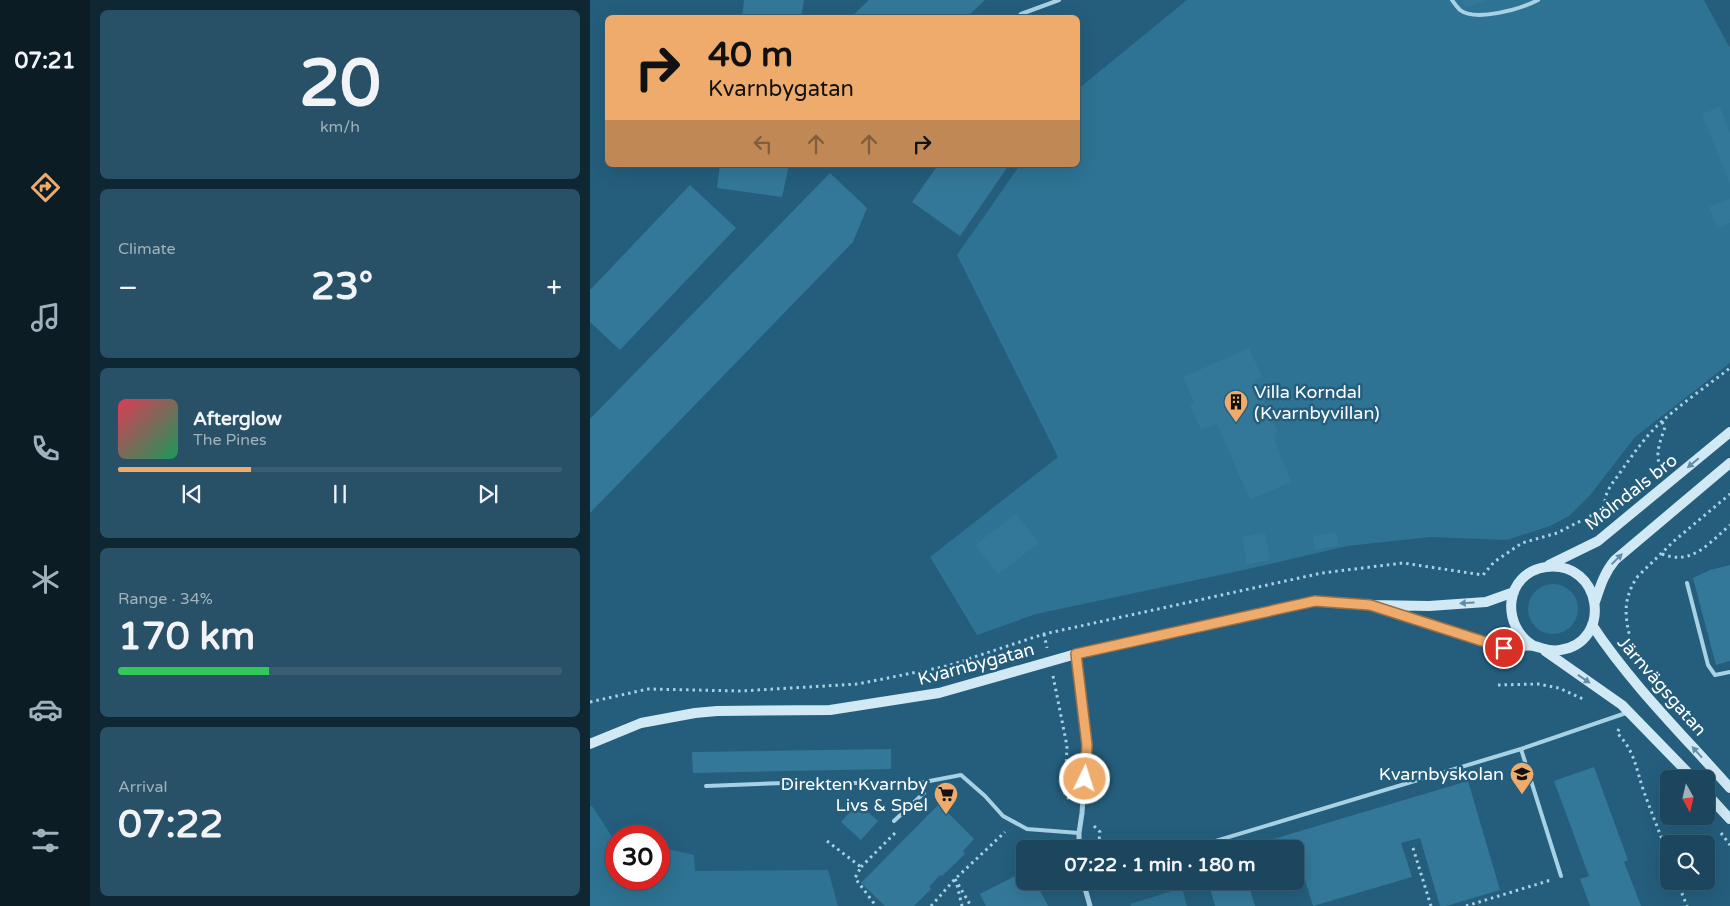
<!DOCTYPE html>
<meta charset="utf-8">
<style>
body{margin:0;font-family:"Varela Round",sans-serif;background:#285066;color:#f1f3f6;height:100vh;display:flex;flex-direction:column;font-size:19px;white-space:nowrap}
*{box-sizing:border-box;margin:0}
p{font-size:16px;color:#a0b1bc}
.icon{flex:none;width:28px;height:28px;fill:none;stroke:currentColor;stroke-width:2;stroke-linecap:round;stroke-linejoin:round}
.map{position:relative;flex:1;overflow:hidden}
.drawer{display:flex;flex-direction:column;gap:10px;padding:10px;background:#0f2633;width:500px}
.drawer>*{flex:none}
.guide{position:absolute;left:15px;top:15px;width:475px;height:152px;border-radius:8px;box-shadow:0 5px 20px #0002,0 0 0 1px #395e72;background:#efab6b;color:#111;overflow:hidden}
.needle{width:32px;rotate:172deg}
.controls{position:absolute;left:1070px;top:770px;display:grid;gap:10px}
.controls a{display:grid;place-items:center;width:55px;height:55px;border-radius:8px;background:#1b465d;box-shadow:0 5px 20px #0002,0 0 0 1px #395e72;font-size:25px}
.speed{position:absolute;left:15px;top:825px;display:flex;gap:10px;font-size:25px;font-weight:700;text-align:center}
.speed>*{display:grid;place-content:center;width:65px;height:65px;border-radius:50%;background:#1b465d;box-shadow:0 5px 20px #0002,0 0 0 1px #395e72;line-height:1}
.speed .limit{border:8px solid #d22;background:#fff;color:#111}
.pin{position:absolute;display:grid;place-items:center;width:42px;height:42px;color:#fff;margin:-21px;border:2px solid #fff;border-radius:50%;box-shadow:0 1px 5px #0007}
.me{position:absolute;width:55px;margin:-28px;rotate:4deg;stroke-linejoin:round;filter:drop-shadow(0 0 4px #0008)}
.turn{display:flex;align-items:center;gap:18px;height:105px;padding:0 20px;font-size:22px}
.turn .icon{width:65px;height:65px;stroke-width:2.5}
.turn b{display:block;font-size:35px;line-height:42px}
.lanes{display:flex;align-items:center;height:48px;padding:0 20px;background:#0003;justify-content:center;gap:25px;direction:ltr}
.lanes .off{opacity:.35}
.big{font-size:38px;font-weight:800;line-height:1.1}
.drawer .card{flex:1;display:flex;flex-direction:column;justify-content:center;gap:8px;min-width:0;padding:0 18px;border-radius:8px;background:#285066}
.drawer .dial{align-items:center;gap:0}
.dial b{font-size:65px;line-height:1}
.song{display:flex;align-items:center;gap:15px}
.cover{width:60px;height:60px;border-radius:8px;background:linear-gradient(135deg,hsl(350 70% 55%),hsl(150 70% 35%))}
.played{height:5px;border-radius:2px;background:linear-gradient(90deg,#efab6b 30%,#395e72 30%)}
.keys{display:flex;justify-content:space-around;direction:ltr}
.heat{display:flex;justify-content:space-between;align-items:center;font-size:28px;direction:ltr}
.charge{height:8px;border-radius:4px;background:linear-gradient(90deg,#34c759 34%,#395e72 0)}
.trip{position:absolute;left:426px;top:840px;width:288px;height:50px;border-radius:8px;background:#1b465d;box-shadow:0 5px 20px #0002,0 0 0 1px #395e72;font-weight:800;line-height:50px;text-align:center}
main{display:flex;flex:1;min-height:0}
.tab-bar{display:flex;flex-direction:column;width:90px;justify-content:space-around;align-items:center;background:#0b1c25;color:#a0b1bc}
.tab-bar .icon{width:35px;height:35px}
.tab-bar .current{color:#efab6b}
.tab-bar b{font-size:22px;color:#f1f3f6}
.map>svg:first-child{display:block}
.green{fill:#2e7393}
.building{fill:#347899}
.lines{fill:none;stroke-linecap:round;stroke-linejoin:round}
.path{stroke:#a7d1e5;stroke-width:3;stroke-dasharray:2.5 4;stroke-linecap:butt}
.lane{stroke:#a7d1e5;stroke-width:4}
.street{stroke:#a7d1e5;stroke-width:5}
.secondary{stroke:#d1e8f5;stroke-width:10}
.oneway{fill:#618ea6}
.route-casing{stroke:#9b6f46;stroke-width:12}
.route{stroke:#efab6b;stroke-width:9}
.labels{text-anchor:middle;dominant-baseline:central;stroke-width:5;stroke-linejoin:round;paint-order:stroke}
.poi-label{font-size:18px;fill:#fff;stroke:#245e7c;text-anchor:end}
.street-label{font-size:18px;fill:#fff;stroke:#245e7c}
</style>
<main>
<nav class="tab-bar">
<b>07:21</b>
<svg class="icon current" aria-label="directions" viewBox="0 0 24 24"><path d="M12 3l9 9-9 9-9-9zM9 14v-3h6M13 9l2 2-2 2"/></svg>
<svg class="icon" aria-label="music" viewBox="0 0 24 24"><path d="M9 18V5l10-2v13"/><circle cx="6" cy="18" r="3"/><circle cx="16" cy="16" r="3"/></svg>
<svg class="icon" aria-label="phone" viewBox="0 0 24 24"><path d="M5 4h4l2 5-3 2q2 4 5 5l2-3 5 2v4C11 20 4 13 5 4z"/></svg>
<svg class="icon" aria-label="climate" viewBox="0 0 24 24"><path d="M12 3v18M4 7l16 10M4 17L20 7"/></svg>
<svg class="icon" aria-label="car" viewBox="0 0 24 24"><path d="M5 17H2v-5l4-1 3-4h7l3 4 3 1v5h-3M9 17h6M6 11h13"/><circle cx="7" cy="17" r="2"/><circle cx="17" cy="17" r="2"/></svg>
<svg class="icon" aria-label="filters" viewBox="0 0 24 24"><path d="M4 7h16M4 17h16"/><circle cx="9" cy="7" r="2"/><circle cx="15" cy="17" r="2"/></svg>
</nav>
<section class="drawer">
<div class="card dial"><b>20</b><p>km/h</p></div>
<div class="card"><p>Climate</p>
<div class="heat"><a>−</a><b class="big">23°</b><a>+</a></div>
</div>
<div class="card">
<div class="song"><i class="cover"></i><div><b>Afterglow</b><p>The Pines</p></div></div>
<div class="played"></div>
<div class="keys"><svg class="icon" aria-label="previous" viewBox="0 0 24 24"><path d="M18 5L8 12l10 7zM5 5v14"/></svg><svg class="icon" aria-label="pause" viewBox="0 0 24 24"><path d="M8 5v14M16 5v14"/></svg><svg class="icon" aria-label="next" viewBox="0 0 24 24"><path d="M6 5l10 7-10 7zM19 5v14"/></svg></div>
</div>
<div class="card"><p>Range · 34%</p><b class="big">170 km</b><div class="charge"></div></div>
<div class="card"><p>Arrival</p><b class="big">07:22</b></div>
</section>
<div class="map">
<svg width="1140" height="906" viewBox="0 0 1140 906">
<rect width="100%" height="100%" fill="#245e7c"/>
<path class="green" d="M 597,0 L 1114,0 L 1140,48 L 1140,363 L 1045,437 L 1001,494 L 979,516 L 960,526 L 917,540 L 840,537 L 757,546 L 658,569 L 446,614 L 387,635 L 340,557 L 468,457 L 367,255 L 430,165 L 488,165 L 488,89 Z
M938 609a25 25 0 1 1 50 0a25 25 0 1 1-50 0Z
M 0,806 L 2,806 L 26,843 L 26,879 L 69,879 L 69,847 L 104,855 L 105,871 L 238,870 L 248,906 L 0,906 Z
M 592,888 L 597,906 L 541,906 L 540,904 Z"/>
<path class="building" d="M 154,0 L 214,0 L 211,18 L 152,18 Z
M 279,0 L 395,0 L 376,18 L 260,18 Z
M 872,0 L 897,0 L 875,8 Z
M 1130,107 L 1140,133 L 1140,184 L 1112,114 Z
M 130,165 L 199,165 L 192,197 L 127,188 Z
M 348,165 L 419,165 L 370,236 L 322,202 Z
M 240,173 L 277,208 L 263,242 L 0,513 L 0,419 Z
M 100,185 L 146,228 L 30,350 L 0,322 L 0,290 Z
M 1140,199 L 1140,223 L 1127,228 L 1119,207 Z
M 659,348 L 672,377 L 665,380 L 687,430 L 684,438 L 701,482 L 660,500 L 627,424 L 611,430 L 600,405 L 604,402 L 593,377 Z
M 426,514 L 449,543 L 408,574 L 385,545 Z
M 746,532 L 749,546 L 725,550 L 723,536 Z
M 675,533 L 680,560 L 657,565 L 652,537 Z
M 1140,565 L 1140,661 L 1126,665 L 1103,578 L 1120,570 Z
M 301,749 L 301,769 L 103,773 L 102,752 Z
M 1004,767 L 1038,860 L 1034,862 L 1051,906 L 1000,906 L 990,879 L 999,876 L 964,781 Z
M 878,781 L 910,890 L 856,906 L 850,906 L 830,838 L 811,843 L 822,877 L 723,906 L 713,873 L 705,875 L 705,849 L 661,849 L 660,846 Z
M 268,803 L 288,821 L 271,840 L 251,822 Z
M 349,804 L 384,839 L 373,851 L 375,854 L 352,876 L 350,875 L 339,887 L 341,889 L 324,906 L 295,906 L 271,883 Z
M 433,872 L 435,881 L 445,881 L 458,906 L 396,906 L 390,894 Z
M 618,881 L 682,881 L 682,882 L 671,885 L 671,882 L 659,886 L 665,906 L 625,906 Z"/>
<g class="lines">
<path class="path" d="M 1072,422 L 1075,427 C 1071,440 1063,456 1072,469
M 1016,508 C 1012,495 1022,484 1029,474 C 1042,456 1054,438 1070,423 C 1092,403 1117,386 1140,368
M 1072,554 C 1102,566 1119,543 1140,525
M 454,634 L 457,648
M 1041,652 L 1043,650 C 1036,621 1030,602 1048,576 L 1084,541 L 1140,494
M 463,676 L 477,746 L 475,794 L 479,799
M 908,685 L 948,684 L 969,688 L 995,700
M 0,702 L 58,689 L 151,691 L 268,684 L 357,666 L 454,634 L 732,573 L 813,563 L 893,575 L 904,562 L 932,543 L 967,533 L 1016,508 L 1037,495
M 1029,729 L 1027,733 C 1045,751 1046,769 1054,792 C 1062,814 1071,836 1079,858
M 504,826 L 510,832 L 508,849
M 1131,833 L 1140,845
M 237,841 L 271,867 L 265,878 L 286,906
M 823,848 L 841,906
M 271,867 L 305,833
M 365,879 L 381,906
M 1087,881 L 1097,906
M 367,885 L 372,906
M 341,906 L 365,879 L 415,832
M 876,906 L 961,880"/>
<path class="lane" d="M 862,0 C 864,3 867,7 870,10 C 886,22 931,9 948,0
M 427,18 L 431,14 L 469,0
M 1097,583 L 1118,665 L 1125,675 L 1140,672
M 931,749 L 971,876
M 116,786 L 195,783 L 329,783 L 371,775 L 395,796 L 413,816 L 437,829 L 489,833
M 304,821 L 334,793 L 329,783
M 599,849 L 931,749 L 1036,713"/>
<path class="street" d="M 486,654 L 497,745 L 492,813 L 489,833 L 489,849
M 493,881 L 500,906"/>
<path class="secondary" d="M 959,565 L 1008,541 L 1140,432
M 1005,602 C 1010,587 1014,573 1025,560 L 1140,463
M 791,608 C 818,617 846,626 874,635 C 886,639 900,645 914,647 C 923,649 934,644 944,646 C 953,648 960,652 970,650 C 1024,642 1012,560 956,567 C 914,573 910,626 944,646
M 1002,625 C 1041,684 1093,735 1140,788
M 955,651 L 1032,705 L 1104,779
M 0,744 L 51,723 L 105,713 L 127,711 L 240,710 L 349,693 L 486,654 L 725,601 L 780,605 L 839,606 L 896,602 L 924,592
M 1116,793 L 1140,819"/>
</g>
<defs><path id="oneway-solid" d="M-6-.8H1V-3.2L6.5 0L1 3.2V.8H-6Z" transform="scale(1.25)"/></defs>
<g class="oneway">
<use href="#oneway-solid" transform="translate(1103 463) rotate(140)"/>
<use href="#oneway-solid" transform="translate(1027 559) rotate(-44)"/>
<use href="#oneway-solid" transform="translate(877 603) rotate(176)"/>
<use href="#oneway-solid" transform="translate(994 679) rotate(34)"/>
<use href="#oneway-solid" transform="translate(1107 752) rotate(-132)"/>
</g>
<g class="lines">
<defs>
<path id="route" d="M 495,779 L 497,745 L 486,654 L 725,601 L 780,605 L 914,648"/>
</defs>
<use href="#route" class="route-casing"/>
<use href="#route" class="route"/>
</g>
<defs>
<symbol id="building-pin" viewBox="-11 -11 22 30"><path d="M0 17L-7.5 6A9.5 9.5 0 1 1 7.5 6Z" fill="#efab6b" stroke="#245e7c"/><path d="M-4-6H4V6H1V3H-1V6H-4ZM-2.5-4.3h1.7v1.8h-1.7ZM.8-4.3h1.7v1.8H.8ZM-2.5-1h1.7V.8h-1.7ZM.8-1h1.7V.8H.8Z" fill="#111"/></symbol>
<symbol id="school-pin" viewBox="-11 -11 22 30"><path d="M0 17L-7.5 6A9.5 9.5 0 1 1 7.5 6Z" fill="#efab6b" stroke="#245e7c"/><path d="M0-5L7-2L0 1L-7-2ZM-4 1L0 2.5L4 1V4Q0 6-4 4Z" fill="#111"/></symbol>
<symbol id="supermarket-pin" viewBox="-11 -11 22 30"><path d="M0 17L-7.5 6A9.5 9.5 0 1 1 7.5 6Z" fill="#efab6b" stroke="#245e7c"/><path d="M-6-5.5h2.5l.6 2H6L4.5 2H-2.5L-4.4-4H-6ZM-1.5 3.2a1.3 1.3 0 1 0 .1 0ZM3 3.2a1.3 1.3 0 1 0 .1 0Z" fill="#111"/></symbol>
</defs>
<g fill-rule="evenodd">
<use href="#building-pin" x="632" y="388" width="28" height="38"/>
<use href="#school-pin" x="918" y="760" width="28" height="38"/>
<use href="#supermarket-pin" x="342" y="780" width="28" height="38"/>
</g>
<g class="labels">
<g class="poi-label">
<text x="664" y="392" text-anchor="start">Villa Korndal<tspan x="664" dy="21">(Kvarnbyvillan)</tspan></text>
<text x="914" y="774">Kvarnbyskolan</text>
<text x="338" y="784">Direkten Kvarnby<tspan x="338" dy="21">Livs &amp; Spel</tspan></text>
</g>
<g class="street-label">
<text transform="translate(1041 492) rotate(-38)">Mölndals bro</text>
<text transform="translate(386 664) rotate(-15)">Kvarnbygatan</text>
<text transform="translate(1072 686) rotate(49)">Järnvägsgatan</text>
</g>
</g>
</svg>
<div class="controls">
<a><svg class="needle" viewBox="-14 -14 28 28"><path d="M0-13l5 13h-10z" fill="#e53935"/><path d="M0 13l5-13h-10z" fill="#a0b1bc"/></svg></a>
<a><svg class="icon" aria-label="search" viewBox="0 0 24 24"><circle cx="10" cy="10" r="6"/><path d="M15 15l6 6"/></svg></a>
</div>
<div class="speed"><div class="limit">30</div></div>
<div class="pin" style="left:914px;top:648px;background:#d93025"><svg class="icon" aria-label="arrive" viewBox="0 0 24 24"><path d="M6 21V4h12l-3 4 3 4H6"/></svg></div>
<svg class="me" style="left:495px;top:779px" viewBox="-20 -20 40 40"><circle r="17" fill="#efab6b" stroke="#fff" stroke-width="3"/><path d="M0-11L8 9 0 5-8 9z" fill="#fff"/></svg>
<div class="trip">07:22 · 1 min · 180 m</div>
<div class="guide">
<div class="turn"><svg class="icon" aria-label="right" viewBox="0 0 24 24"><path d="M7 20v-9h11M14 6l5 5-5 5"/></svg><div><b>40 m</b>Kvarnbygatan</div></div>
<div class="lanes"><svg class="icon off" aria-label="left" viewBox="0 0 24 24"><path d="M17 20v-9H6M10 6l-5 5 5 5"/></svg><svg class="icon off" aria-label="ahead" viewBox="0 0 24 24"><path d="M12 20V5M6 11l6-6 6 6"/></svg><svg class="icon off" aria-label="ahead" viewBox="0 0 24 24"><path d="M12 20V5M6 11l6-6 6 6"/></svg><svg class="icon" aria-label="right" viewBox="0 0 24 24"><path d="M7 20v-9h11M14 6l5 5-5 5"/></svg></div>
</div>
</div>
</main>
